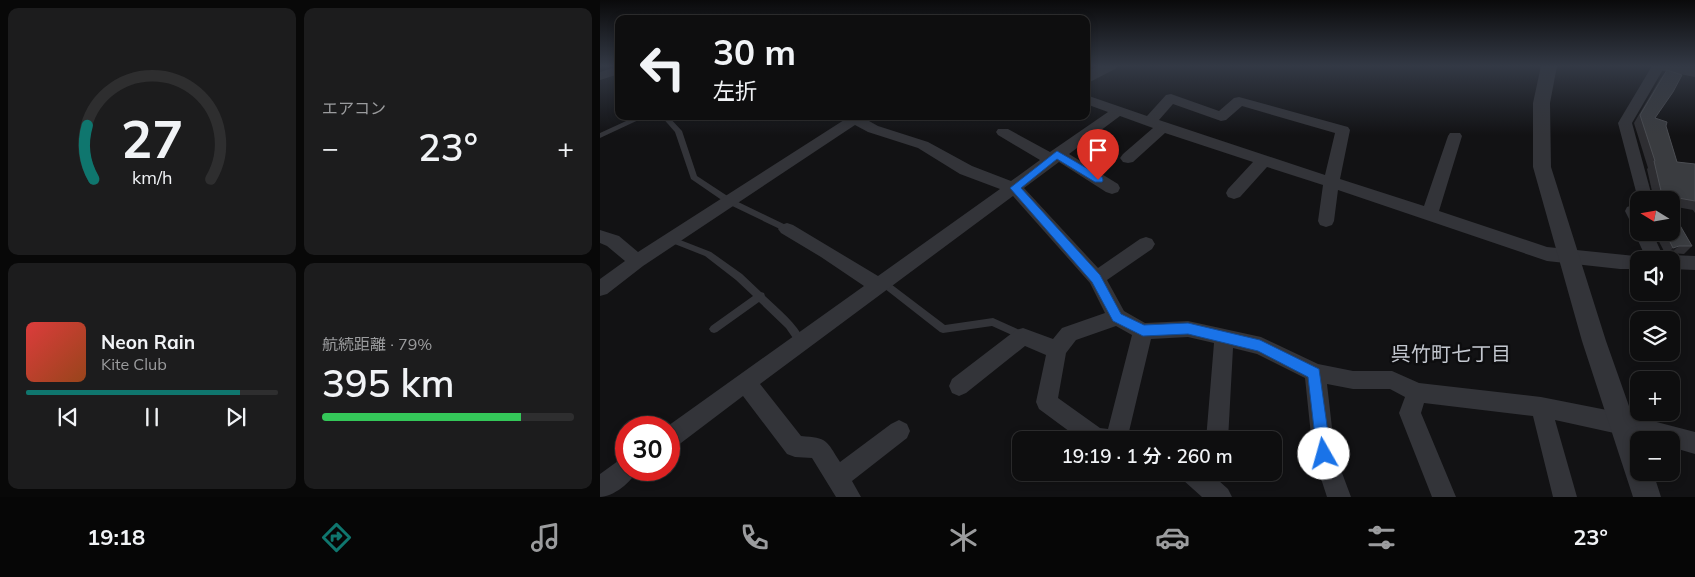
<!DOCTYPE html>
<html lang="ja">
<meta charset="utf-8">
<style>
body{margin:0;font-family:Mulish,"Noto Sans JP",sans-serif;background:#1c1c1d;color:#f1f3f6;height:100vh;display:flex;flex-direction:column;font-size:19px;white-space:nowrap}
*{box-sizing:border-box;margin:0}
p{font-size:16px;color:#9b9c9e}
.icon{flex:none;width:28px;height:28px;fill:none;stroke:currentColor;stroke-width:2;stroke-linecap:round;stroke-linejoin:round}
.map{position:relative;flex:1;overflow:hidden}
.sheet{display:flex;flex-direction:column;gap:8px;padding:8px;background:#080808;width:600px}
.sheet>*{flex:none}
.banner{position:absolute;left:15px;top:15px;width:475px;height:105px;border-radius:10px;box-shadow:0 2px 8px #0003,0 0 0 1px #2e2e2f;background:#0e0e0f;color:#f1f3f6;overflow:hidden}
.needle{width:32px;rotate:281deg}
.controls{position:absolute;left:1030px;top:191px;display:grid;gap:10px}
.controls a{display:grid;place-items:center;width:50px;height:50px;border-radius:10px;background:#0e0e0f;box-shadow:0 2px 8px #0003,0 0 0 1px #2e2e2f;font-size:25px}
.speed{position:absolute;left:15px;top:416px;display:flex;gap:10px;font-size:25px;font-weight:700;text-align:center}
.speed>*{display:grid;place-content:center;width:65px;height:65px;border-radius:50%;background:#0e0e0f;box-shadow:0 2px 8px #0003,0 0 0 1px #2e2e2f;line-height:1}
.speed .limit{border:8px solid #d22;background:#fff;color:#111}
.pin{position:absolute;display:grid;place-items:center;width:42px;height:42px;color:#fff;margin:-51px -21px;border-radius:50% 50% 50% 0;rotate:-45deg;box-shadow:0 0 5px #0007}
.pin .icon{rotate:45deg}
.me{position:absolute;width:55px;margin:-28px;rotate:353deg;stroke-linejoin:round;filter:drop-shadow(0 0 4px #0008)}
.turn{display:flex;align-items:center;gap:18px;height:105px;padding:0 15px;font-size:22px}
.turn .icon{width:65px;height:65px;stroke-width:2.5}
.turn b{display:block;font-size:35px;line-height:42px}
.big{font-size:38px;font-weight:600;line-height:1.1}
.sheet .widget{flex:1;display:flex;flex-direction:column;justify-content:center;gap:8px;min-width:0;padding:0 18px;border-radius:10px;background:#1c1c1d}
.sheet .dial{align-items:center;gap:0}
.dial svg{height:130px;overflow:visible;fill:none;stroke:#2e2e2f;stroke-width:7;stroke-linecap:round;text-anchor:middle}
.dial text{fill:#f1f3f6;stroke:none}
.song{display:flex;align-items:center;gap:15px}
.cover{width:60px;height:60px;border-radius:8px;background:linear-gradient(135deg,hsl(0 70% 55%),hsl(20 70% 35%))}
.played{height:5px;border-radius:2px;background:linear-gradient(90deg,#0f766e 85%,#2e2e2f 85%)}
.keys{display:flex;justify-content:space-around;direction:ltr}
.heat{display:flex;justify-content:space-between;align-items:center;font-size:28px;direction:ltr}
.charge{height:8px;border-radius:4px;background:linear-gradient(90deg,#34c759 79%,#2e2e2f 0)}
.sheet .tiles{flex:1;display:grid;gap:8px;grid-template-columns:repeat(2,1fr)}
.trip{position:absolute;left:412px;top:431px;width:270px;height:50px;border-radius:10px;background:#0e0e0f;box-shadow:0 2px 8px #0003,0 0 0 1px #2e2e2f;font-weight:600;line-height:50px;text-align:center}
.menu{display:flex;height:80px;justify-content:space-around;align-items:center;background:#060606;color:#9b9c9e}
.menu .icon{width:35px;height:35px}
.menu .selected{color:#0f766e}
.menu b{font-size:22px;color:#f1f3f6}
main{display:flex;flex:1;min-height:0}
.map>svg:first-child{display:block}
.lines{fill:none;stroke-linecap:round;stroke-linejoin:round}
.service{fill:#333439;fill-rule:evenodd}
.minor{fill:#333439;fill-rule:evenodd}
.tertiary{fill:#333439;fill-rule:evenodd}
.wall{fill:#2e2e32}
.shaded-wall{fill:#1d1d20}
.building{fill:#3a3c40;stroke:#4b4d52}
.route{fill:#1a73e8;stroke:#114b97}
.labels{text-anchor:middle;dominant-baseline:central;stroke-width:5;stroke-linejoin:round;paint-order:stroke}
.neighbourhood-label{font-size:20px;fill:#c4c8d0;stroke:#0d0d0f}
</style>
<main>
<section class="sheet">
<div class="tiles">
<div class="widget dial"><svg viewBox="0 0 100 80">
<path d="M14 69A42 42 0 1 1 86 69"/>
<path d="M14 69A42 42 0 0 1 10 36" stroke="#0f766e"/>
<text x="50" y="56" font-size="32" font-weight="700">27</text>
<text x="50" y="72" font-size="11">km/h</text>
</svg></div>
<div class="widget"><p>エアコン</p>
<div class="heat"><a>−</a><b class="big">23°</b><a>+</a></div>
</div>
<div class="widget">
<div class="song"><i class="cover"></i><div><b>Neon Rain</b><p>Kite Club</p></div></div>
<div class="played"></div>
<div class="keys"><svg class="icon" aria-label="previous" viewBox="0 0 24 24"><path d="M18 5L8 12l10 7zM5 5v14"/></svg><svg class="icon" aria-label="pause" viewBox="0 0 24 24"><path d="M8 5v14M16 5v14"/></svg><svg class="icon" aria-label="next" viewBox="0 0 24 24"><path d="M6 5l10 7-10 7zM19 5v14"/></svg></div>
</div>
<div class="widget"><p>航続距離 · 79%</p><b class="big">395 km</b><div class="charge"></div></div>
</div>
</section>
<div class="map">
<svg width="1095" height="497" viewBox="0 0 1095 497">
<rect width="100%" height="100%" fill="#121214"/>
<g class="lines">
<path class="service" d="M 37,116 L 47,116 L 0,138 L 0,133 Z
M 61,116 L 68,116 L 82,131 L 97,176 L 132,199 L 190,227 L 191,229 L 190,231 L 184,231 L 126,203 L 91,179 L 75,132 Z
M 70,236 L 111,252 L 142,274 L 161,292 L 164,293 L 165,296 C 180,310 196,323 205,341 L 203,344 L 200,345 L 197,344 L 186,328 L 159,302 L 117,332 L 114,333 L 111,332 L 109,329 L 111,326 L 153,296 L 136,280 L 105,256 L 67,241 L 66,239 L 67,237 Z
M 283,278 L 345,325 L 393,318 L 426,333 L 428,336 L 426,339 L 423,340 L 392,326 L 343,333 L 340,332 L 280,285 L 278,282 L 280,279 Z"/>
<path class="minor" d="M 19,66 L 19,74 L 0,80 L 0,72 Z
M 1052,66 L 1065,66 L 1032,123 L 1053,200 L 1039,200 L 1039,232 L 1052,232 L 1064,258 L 1071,255 L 1095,256 L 1095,270 L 1071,269 L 1071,260 L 1047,260 L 1034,232 L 1036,228 L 1033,227 L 1025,211 L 1027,207 L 1039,203 L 1018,123 Z
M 571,94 L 619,111 L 634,98 L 639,97 L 748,127 L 750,130 L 740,179 L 824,206 L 848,136 L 850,133 L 860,133 L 862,136 L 839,211 L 947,247 L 1045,257 L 1047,260 L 1039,260 L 1039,269 L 1020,269 L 947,261 L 738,190 L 734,221 L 732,225 L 726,227 L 720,225 L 718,221 L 723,185 L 667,167 L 640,197 L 634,199 L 628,197 L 626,193 L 628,189 L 653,162 L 565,133 L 533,162 L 528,163 L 523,162 L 520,158 L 523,154 L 553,128 L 520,116 L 469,154 L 518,184 L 520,188 L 518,192 L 512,194 L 506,192 L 459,162 L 424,188 L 498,268 L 540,239 L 546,237 L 552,239 L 555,244 L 552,249 L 507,280 L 524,311 L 545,323 L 588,321 L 661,337 L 718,364 L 753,371 L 792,371 L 819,383 L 941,397 L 1022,413 L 1095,432 L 1095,454 L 1071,447 L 1071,440 L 1046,440 L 955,420 L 977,497 L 953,497 L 933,416 L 824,403 L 821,413 L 856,497 L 832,497 L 799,413 L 805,397 L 790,389 L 753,389 L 727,384 L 735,454 L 751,497 L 727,497 L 713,454 L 705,378 L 657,354 L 633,348 L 628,440 L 606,440 L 614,343 L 588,337 L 551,339 L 527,440 L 481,440 L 439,409 L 436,402 L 446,355 L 425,346 L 366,393 L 359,396 L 352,393 L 349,386 L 352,379 L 416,330 L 423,328 L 453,339 L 462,328 L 505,313 L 490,283 L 413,196 L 160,384 L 201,436 C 228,438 226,440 240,462 L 291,424 L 299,420 L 307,424 L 310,431 L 307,438 L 252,481 L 261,497 L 236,497 L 212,458 L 195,457 L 187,454 L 143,396 L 77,446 L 69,449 L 69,428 L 65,428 L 264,286 L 221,257 L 181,233 L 178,229 L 181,225 L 187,223 L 193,225 L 278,276 L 400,189 L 360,174 L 318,148 L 268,132 L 255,125 L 43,266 L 7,294 L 0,296 L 0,279 L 25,261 L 7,246 L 0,243 L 0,230 L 19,236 L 38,252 L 244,120 L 241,116 L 260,116 L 278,126 L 328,142 L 372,166 L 411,181 L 440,160 L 398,135 L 396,132 L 398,129 L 408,129 L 450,152 L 508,112 L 486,104 L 486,95 L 547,116 L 566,95 ZM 573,104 L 621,121 L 626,120 L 642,106 L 735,133 L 725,175 L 559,120 ZM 516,326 L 532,335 L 508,429 L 500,428 L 458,398 L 466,353 L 476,340 Z
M 26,458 L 26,470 L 37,470 C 32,482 13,497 0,497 L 0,474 L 18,461 Z
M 580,472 L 609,472 L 628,489 L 632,497 L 602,497 L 583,480 Z"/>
<path class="tertiary" d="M 498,66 L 517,66 L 515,69 L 486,84 L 486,72 Z
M 941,66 L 957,66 L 950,103 L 951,167 L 1006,341 L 1041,440 L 1039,440 L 1039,472 L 1053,472 L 1061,497 L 1033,497 L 982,341 L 933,167 L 933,103 Z
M 1052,66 L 1095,67 L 1095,77 L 1054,69 Z"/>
</g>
<path class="wall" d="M 1067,70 L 1055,118 L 1066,126 L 1077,162 L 1095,164 L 1095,213 L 1093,210 L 1071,206 L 1071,200 L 1054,200 L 1047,169 L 1048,168 L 1034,123 L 1060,79 Z
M 1054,232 L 1071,232 L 1092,246 L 1084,254 L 1071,253 L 1066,255 Z"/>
<path class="shaded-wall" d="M 1079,246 L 1071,253 L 1066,255 L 1073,248 Z"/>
<path class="building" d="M 1067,70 L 1082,75 L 1073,92 L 1055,118 L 1067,122 L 1066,126 L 1077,162 L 1095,164 L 1095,201 L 1062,195 L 1054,161 L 1055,161 L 1040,115 Z
M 1071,210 L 1092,246 L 1079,246 L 1073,248 L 1065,232 L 1071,232 Z"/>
<linearGradient id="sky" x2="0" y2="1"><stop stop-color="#0a0a0b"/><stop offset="0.49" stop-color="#333945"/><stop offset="1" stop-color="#333945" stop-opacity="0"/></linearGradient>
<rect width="1095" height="135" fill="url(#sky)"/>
<path class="route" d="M 457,151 L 502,177 L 503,180 L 502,182 L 495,182 L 457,159 L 421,188 L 500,275 L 521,314 L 544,325 L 588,323 L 660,340 L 719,369 L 731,454 L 729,459 L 724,461 L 719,459 L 717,454 L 708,377 L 658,351 L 588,334 L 543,336 L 513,321 L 492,282 L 410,188 Z"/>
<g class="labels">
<g class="neighbourhood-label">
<text x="851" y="353">呉竹町七丁目</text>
</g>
</g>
</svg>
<div class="controls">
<a><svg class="needle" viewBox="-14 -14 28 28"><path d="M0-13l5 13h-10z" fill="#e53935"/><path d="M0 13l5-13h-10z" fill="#9b9c9e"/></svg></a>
<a><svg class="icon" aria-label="sound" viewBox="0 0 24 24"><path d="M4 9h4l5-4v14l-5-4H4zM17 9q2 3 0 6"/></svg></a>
<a><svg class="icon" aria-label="layers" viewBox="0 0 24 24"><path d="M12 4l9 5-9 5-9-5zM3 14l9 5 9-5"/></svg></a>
<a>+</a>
<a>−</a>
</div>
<div class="speed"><div class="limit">30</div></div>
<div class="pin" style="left:498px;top:180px;background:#d93025"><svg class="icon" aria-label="arrive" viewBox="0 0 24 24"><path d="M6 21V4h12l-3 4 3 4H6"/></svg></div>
<svg class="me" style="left:724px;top:454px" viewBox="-20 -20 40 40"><circle r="19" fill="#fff"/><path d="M0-13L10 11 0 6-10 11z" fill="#1a73e8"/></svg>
<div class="trip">19:19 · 1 分 · 260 m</div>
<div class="banner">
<div class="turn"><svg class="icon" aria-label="left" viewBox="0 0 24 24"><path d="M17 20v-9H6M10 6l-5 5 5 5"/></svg><div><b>30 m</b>左折</div></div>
</div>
</div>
</main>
<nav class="menu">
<b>19:18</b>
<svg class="icon selected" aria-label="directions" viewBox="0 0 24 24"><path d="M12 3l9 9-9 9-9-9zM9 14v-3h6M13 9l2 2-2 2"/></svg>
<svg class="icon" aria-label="music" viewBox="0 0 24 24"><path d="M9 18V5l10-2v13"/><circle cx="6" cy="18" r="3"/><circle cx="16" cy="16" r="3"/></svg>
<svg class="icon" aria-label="phone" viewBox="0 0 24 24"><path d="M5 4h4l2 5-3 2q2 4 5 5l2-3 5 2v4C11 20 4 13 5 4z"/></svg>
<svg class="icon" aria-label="climate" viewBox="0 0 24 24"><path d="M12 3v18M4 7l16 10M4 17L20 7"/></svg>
<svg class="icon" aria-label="car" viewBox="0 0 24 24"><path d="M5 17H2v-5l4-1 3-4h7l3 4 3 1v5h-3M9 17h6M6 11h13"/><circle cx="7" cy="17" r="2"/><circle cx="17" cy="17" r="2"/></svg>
<svg class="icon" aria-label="filters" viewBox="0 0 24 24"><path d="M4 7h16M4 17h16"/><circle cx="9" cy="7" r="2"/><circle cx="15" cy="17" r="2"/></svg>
<b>23°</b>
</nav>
